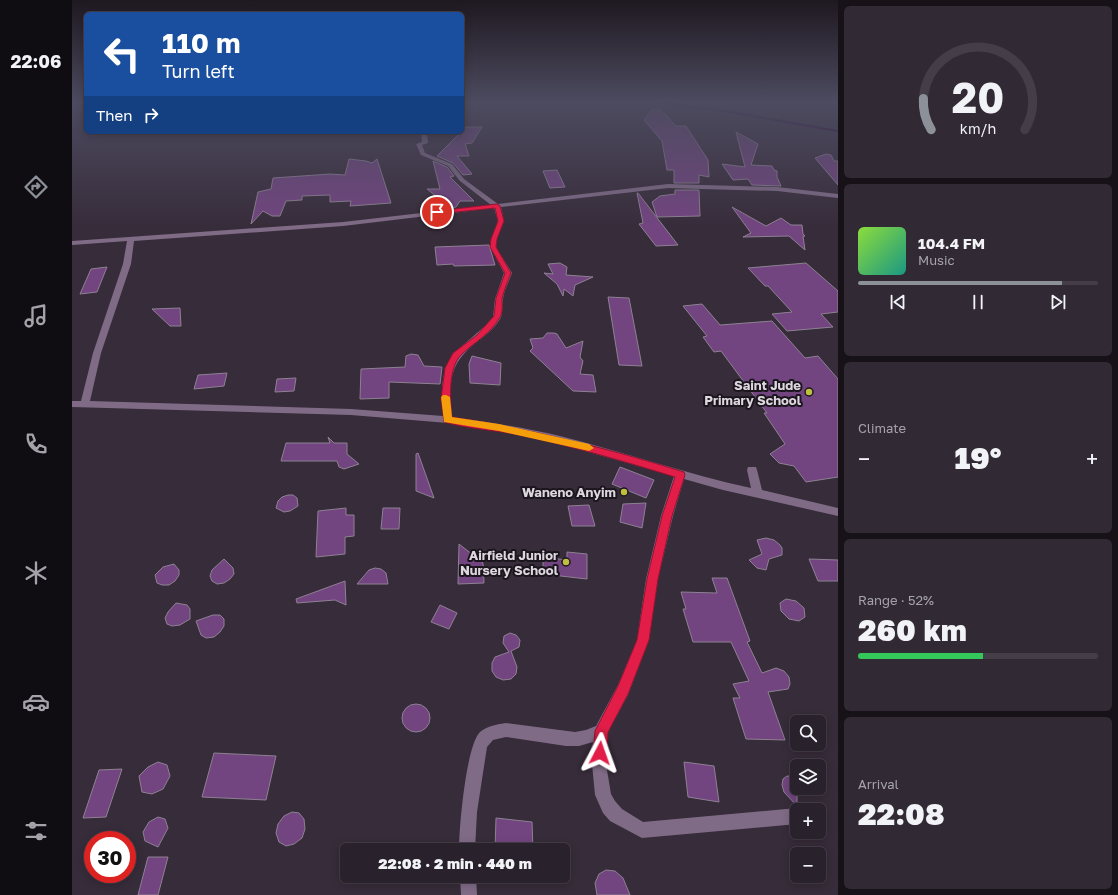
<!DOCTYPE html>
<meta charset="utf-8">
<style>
body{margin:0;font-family:"Golos Text",sans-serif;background:#312934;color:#f1f3f6;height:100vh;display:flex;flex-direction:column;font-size:15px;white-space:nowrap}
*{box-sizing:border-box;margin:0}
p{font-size:13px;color:#a5a3a9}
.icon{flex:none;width:22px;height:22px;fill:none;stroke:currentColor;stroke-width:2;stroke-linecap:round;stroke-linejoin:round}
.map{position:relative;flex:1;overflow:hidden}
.panel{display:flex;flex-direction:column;gap:6px;padding:6px;background:#171218;width:280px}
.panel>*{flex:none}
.top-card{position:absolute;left:12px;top:12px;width:380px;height:122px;border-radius:6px;box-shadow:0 2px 10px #0003,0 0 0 1px #453e48;background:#1a4fa0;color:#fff;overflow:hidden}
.fabs{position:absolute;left:718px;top:715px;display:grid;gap:8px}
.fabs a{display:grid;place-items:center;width:36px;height:36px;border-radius:6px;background:#29212c;box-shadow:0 2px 10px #0003,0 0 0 1px #453e48;font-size:20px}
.speed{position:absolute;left:12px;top:831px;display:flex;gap:8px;font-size:20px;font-weight:700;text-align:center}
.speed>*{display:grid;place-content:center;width:52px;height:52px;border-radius:50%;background:#29212c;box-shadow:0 2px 10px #0003,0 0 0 1px #453e48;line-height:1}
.speed .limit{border:6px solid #d22;background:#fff;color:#111}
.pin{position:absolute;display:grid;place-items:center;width:34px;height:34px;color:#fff;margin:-17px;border:2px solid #fff;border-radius:50%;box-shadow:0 1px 4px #0007}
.me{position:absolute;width:44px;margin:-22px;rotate:4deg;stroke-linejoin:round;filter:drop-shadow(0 0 3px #0008)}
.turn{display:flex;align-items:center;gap:14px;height:84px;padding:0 12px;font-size:18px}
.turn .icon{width:52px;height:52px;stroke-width:2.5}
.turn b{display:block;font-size:28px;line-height:34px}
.then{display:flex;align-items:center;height:38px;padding:0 12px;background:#0003;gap:8px;font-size:15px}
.big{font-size:30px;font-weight:800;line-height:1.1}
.panel .widget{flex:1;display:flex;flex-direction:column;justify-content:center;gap:6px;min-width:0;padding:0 14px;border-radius:6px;background:#312934}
.panel .dial{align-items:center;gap:0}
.dial svg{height:104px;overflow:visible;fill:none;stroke:#453e48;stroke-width:7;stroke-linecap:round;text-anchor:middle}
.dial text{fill:#f1f3f6;stroke:none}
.song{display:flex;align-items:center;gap:12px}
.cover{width:48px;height:48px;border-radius:6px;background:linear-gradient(135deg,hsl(90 70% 55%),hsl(170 70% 35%))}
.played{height:4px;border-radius:2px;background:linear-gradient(90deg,#8c9099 85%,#453e48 85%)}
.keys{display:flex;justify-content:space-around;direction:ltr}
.heat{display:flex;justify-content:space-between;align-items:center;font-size:22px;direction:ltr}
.charge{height:6px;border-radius:3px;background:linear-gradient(90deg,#34c759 52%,#453e48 0)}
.trip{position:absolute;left:268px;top:843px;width:230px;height:40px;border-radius:6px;background:#29212c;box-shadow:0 2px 10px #0003,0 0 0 1px #453e48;font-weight:800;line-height:40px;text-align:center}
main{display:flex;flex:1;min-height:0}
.tab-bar{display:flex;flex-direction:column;width:72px;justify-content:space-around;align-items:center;background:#100d12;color:#a5a3a9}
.tab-bar .icon{width:28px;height:28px}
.tab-bar .selected{color:#8c9099}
.tab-bar b{font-size:18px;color:#f1f3f6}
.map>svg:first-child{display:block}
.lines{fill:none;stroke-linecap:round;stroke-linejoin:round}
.stream{stroke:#280034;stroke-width:2.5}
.building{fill:#724580;stroke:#8e8192}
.minor{fill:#806b86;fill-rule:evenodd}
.route{fill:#e11d48;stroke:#92132f}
.slow{fill:#f59e0b}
.poi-dot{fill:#c0be40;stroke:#1b161d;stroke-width:1.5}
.labels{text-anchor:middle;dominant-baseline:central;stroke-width:4;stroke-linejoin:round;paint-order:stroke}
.poi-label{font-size:13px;font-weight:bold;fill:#ded7e0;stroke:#1b161d;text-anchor:end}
</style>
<main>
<nav class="tab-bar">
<b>22:06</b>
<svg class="icon selected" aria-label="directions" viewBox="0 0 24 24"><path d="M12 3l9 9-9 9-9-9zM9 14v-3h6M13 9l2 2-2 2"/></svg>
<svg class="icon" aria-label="music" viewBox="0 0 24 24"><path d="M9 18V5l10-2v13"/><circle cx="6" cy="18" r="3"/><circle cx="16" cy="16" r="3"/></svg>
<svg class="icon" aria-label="phone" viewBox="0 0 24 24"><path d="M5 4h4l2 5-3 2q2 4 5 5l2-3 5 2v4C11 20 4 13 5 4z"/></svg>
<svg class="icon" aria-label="climate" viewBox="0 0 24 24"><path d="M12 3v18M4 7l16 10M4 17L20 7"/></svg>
<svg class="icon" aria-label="car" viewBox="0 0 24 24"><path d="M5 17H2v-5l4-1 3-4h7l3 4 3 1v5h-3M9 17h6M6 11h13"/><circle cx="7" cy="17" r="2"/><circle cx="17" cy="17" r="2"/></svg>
<svg class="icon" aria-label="filters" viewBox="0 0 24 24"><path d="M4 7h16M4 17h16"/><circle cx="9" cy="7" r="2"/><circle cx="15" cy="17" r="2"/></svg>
</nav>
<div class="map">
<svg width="766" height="895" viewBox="0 0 766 895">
<rect width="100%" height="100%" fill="#372c3a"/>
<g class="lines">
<path class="stream" d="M 586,102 L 651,111 L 766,131"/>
</g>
<path class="building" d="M 581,109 L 588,109 L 604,126 L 614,126 L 636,160 L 637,177 L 627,175 L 627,183 L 602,183 L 602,170 L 595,170 L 590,141 L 572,120 Z
M 394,127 L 410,127 L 400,143 L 393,144 L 397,156 L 385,156 L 400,174 L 391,175 L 381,163 L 365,156 Z
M 664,132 L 686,144 L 679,165 L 700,166 L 702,170 L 705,171 L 705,177 L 709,186 L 680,185 L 676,179 L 661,180 L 650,164 L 673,167 Z
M 754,154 L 759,155 L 762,161 L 766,161 L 766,185 L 743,158 Z
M 277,159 L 294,161 L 300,163 L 305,159 L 319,203 L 278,206 L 279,201 L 258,202 L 258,195 L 230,196 L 230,200 L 214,201 L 208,216 L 200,216 L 191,211 L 179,224 L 186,192 L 199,189 L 201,178 L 258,174 L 273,175 Z
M 361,161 L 375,167 L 382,176 L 378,177 L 402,201 L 388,201 L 384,207 L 379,208 L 355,189 L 368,189 Z
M 485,170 L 493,187 L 478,188 L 471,171 Z
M 603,190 L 627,190 L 628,216 L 585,217 L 580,202 L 588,196 L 603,194 Z
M 565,193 L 566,193 L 606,245 L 584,246 L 567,224 L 571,223 Z
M 660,207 L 694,226 L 709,218 L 719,225 L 730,225 L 731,234 L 733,236 L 731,236 L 733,250 L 717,236 L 671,237 L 679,233 Z
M 417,245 L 423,265 L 382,266 L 381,264 L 365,265 L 363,247 Z
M 488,263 L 495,267 L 494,275 L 521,277 L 503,285 L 501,296 L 492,289 L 491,296 L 485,284 L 472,273 L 481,274 L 476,264 Z
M 734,263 L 766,291 L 766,312 L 749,314 L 761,327 L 715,331 L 700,314 L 720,312 L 696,286 L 693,286 L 676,268 Z
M 35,267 L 25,292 L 8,294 L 19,269 Z
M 536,297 L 557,298 L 570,366 L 547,365 Z
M 630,304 L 648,325 L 700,321 L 733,358 L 746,356 L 766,379 L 766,477 L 734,482 L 722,466 L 707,463 L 698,454 L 713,444 L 692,413 L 695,413 L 649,351 L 642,352 L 631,337 L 635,336 L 611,306 Z
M 108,308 L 109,326 L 98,326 L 80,309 Z
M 475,333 L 482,333 L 485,334 L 494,348 L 511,341 L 508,357 L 511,361 L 508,374 L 521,375 L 524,392 L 501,391 L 458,351 L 461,348 L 458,339 L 471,338 Z
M 339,354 L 346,355 L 352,366 L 370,367 L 368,384 L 317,382 L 317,398 L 288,399 L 289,369 L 333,367 L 334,356 Z
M 400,356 L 429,363 L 428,385 L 398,383 L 397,364 Z
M 155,373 L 152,386 L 122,389 L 126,375 Z
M 224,378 L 222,391 L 203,392 L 205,379 Z
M 256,437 L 262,443 L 275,443 L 275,454 L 287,464 L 272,469 L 267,467 L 265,461 L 209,461 L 214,443 L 258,443 Z
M 346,453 L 362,498 L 344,491 L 344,454 Z
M 548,467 L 582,480 L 574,498 L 540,484 Z
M 216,495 L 221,495 L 225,498 L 226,506 L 218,511 L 212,512 L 204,508 L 206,501 L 210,497 Z
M 574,503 L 570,528 L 548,522 L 551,504 Z
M 517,505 L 523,526 L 500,526 L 496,506 Z
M 274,508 L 274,515 L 282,515 L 282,536 L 273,537 L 273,554 L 244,557 L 246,511 Z
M 311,508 L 328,508 L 327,529 L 309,529 Z
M 694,538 L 702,540 L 708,545 L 710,548 L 710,555 L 697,559 L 694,570 L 685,568 L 677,560 L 690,554 L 685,540 Z
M 387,544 L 411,563 L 412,583 L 386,584 Z
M 495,552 L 515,554 L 515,579 L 471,574 L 471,557 L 495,560 Z
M 152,559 L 161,568 L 162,574 L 158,579 L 152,583 L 145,584 L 140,581 L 138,576 L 140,570 Z
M 737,559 L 766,560 L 766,581 L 746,581 Z
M 102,564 L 107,570 L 107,575 L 103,581 L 97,585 L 90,585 L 85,583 L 83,575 L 91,567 Z
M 303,568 L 309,569 L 314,573 L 316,584 L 285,584 L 297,570 Z
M 640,578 L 655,578 L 678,641 L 675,642 L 690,673 L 704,668 L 712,671 L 717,677 L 718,684 L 716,689 L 696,692 L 713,740 L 674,739 L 661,698 L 668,698 L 661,684 L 677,681 L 659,642 L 621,642 L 611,609 L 614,609 L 609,592 L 645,593 Z
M 273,581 L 274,605 L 263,600 L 225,603 L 224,599 Z
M 714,599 L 724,601 L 732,608 L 733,617 L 727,621 L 717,619 L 709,611 L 708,603 Z
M 104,603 L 115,605 L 118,609 L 118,619 L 108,625 L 100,626 L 95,624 L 93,618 L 96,612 Z
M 368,605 L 385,613 L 377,629 L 359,622 Z
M 141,615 L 148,615 L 152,619 L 152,626 L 148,632 L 142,637 L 134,638 L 129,635 L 124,621 Z
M 438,633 L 444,635 L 448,640 L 447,647 L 439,651 L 445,667 L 444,674 L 439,679 L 431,680 L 424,677 L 420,671 L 420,663 L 423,657 L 437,652 L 431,643 L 432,636 Z
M330 718a14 14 0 1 1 28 0a14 14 0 1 1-28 0Z
M 142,753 L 204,756 L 194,800 L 130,797 Z
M 86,762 L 95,765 L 98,776 L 91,789 L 80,794 L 70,792 L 67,776 L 76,767 Z
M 612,762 L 642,766 L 647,802 L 616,797 Z
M 50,769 L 34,817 L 11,818 L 27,770 Z
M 715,776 L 725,777 L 725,806 L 712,792 L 710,785 L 711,779 Z
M 220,812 L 227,813 L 232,819 L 233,829 L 230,838 L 222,844 L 214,846 L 207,842 L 204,833 L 206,824 L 212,816 Z
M 86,817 L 93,819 L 96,828 L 86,847 L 73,841 L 71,832 L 77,822 Z
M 424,818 L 460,822 L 461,850 L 423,850 Z
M 76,857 L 96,857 L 86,895 L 66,895 Z
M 534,870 L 543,871 L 551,878 L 558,895 L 525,895 L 523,883 L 527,874 Z"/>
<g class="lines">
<path class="minor" d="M 349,132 L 355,132 L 356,143 L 350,145 L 353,153 L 380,164 L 392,179 L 426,204 L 596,184 L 705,187 L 766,194 L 766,198 L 705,191 L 596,188 L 429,207 L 432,221 L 425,239 L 424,247 L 440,273 C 437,282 432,290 431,299 C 430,305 431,312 429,317 C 424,327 414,335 406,341 C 376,364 377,382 380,417 C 417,422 453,428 488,436 C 552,452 614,474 679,488 L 675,470 L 676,467 L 684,467 L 685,470 L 690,490 L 766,508 L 766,516 L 651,490 L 612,479 L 601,516 L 586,579 L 577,640 L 556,695 L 536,732 L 534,764 L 539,794 L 543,801 L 550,809 L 571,822 L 725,808 L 729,810 L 725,810 L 725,824 L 570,838 L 538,821 L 531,813 L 523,795 L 520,764 L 521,742 L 507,746 L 494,746 L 434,737 L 421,740 L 415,747 L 405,812 L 403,850 L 387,850 C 387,828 394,746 408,732 C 415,726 426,724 434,723 L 503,732 L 514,730 L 524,726 L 546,685 L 565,640 L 574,579 L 589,516 L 602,476 L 488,444 L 427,430 L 376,423 L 279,415 L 0,407 L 0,401 L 9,401 L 21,353 L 51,264 L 55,241 L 0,245 L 0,241 L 271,222 L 419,205 L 388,181 L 376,166 L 349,155 L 344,144 L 350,142 ZM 422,208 L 426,221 L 419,239 L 418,247 L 432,273 L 423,299 L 421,317 L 413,326 L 382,353 L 373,368 L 370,386 L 371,416 L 279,409 L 18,401 L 29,353 L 59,264 L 62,241 L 271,226 Z
M 388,876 L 404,876 L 405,895 L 389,895 Z"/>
</g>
<linearGradient id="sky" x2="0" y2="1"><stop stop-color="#1e1820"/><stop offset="0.45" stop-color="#4d4b60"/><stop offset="1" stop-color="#4d4b60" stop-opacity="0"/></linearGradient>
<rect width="766" height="227" fill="url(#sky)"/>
<path class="route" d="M 425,204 L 428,206 L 432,221 L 425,239 L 424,247 L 439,273 C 436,281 432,290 430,299 C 430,305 431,312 428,317 C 419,334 402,342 389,355 C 376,368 378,401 380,417 C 459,429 535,448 612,472 L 613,475 L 600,516 L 586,579 L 577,640 L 556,694 L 536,732 L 535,753 L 533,758 L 528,760 L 523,758 L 521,753 L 523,731 L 546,686 L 565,640 L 575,579 L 590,516 L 603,477 C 551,461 500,446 447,435 C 423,430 396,429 372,422 L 369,399 L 373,368 L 381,353 L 405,335 L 422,316 L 424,298 L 433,273 L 418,247 L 419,239 L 426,221 L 423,208 L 365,214 L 362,212 L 365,211 Z"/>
<path class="slow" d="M 371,395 L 374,395 L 378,397 L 380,417 L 427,424 L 517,444 L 522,448 L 517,451 L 427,431 L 372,422 L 369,397 Z"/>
<g class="poi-dot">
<circle cx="737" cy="392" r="4"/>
<circle cx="552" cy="492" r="4"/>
<circle cx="494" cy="562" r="4"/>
</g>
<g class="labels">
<g class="poi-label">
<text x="729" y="385">Saint Jude<tspan x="729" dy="15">Primary School</tspan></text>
<text x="544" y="492">Waneno Anyim</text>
<text x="486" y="555">Airfield Junior<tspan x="486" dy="15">Nursery School</tspan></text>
</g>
</g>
</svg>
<div class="fabs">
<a><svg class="icon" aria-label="search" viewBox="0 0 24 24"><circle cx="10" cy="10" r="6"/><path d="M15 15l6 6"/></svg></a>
<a><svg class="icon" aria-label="layers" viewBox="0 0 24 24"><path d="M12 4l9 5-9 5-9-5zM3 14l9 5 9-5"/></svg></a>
<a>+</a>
<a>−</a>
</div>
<div class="speed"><div class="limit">30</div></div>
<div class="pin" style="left:365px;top:212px;background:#d93025"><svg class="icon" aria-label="arrive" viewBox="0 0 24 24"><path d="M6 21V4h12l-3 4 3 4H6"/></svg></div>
<svg class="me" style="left:528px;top:753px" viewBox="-20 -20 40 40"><path d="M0-17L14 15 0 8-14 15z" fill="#e11d48" stroke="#fff" stroke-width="4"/></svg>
<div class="trip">22:08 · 2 min · 440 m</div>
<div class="top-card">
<div class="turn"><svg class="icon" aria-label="left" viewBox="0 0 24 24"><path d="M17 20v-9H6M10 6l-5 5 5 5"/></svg><div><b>110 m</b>Turn left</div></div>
<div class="then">Then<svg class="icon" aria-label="right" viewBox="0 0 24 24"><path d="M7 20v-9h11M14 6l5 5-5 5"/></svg></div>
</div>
</div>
<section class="panel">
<div class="widget dial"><svg viewBox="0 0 100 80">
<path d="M14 69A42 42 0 1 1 86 69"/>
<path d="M14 69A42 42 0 0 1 8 45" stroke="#8c9099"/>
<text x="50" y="56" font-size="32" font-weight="700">20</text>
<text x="50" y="72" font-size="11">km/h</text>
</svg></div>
<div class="widget">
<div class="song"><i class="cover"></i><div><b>104.4 FM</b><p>Music</p></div></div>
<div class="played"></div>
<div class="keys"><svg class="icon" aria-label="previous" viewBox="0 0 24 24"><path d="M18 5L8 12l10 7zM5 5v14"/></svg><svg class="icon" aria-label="pause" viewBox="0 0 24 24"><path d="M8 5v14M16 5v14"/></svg><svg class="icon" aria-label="next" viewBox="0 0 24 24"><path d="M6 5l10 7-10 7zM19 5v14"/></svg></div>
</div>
<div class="widget"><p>Climate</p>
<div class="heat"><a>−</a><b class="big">19°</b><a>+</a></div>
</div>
<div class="widget"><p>Range · 52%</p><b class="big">260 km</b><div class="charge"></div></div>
<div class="widget"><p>Arrival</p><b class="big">22:08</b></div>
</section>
</main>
